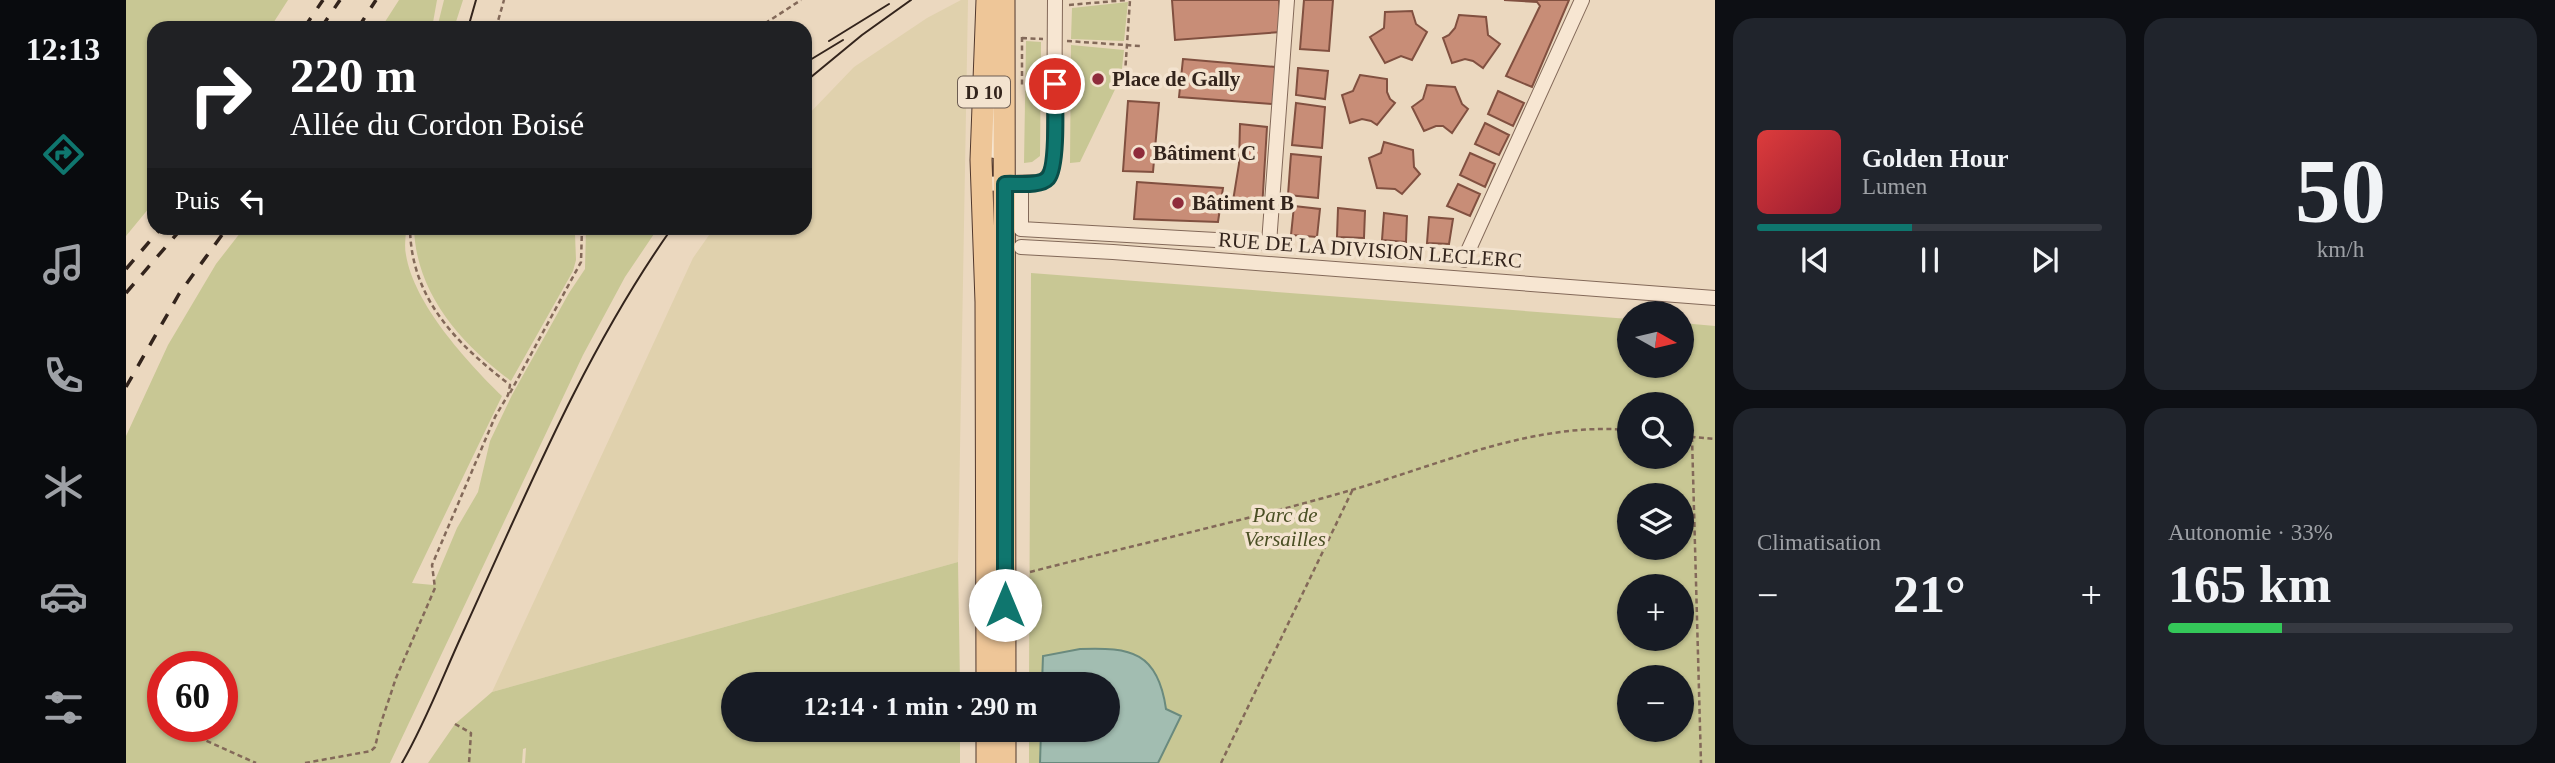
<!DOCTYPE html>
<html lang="fr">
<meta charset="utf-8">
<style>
body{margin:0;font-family:Georgia,serif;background:#20242c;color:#f1f3f6;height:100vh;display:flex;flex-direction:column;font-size:26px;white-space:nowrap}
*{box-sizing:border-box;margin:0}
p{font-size:23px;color:#9ea1a6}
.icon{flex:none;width:38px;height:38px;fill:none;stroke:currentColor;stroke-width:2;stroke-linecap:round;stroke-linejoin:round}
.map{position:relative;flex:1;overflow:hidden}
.sheet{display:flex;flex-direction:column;gap:18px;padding:18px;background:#0d0f14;width:840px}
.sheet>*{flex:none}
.hud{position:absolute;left:21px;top:21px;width:665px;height:214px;border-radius:21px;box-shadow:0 2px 5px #0004;background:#202124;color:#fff;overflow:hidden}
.needle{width:46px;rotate:98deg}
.controls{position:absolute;left:1491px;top:301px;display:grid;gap:14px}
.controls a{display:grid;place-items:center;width:77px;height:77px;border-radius:50%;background:#171b24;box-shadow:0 2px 5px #0004;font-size:35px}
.speed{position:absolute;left:21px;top:651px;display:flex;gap:14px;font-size:35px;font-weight:700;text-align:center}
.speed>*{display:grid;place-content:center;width:91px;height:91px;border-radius:50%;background:#171b24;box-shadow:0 2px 5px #0004;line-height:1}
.speed .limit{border:10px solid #d22;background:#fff;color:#111}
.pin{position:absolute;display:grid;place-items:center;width:60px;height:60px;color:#fff;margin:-30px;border:4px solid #fff;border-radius:50%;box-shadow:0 2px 7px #0007}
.me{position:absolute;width:77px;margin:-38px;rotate:0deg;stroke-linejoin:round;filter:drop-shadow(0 0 5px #0008)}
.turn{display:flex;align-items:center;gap:24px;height:147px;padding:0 28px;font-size:32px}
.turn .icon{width:91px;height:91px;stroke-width:2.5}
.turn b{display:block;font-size:49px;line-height:60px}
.then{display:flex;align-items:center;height:66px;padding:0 28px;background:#0003;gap:14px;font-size:26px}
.big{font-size:52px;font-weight:800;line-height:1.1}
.sheet .widget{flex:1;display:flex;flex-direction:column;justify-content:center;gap:10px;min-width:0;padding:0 24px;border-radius:21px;background:#20242c}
.sheet .dial{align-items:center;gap:0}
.dial b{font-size:91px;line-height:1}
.song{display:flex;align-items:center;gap:21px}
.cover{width:84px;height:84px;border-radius:10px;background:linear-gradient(135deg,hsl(0 70% 55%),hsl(350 70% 35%))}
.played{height:7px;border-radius:4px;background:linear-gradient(90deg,#0f766e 45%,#363941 45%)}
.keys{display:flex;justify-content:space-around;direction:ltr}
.heat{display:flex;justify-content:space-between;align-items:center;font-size:38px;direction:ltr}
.charge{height:10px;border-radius:5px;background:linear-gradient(90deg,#34c759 33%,#363941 0)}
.sheet .tiles{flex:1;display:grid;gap:18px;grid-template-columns:repeat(2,1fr)}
.trip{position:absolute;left:595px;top:672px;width:399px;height:70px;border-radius:35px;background:#171b24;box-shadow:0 2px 5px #0004;font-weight:800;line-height:70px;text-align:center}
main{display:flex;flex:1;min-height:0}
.menu{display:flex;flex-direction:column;width:126px;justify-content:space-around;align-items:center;background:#090b0e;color:#9ea1a6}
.menu .icon{width:49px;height:49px}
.menu .current{color:#0f766e}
.menu b{font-size:32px;color:#f1f3f6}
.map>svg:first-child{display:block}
.farmland{fill:#e0d1ad}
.green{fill:#c8c794;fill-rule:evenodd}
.water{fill:#a2bdb1;stroke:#6a8a7e;stroke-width:2}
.building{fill:#c88d77;stroke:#815040;stroke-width:2}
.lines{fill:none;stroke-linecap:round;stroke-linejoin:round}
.street-casing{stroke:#836959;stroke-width:16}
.primary-casing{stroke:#51382d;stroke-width:23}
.path{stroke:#836959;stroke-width:2.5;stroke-dasharray:5 3.5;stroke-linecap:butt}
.street{stroke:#f7e6d2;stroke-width:14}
.primary{stroke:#eec698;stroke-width:21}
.tram{stroke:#33241c;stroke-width:2}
.rail{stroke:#33241c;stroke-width:3.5;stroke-dasharray:12 12;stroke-linecap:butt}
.route-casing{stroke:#0a4d48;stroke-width:18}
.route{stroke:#0f766e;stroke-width:12}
.poi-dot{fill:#8f2c3b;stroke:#f3e3cf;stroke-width:2.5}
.labels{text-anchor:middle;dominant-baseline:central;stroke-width:7;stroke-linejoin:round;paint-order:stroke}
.shield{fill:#f3e3cf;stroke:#6d5d52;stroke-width:2}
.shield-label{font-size:19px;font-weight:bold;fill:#33241c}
.poi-label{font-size:21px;font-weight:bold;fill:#33241c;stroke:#f3e3cf;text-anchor:start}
.street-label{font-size:21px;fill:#33241c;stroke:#f3e3cf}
.park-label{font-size:21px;font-style:italic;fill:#4a4f24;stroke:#f3e3cf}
</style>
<main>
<nav class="menu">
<b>12:13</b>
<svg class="icon current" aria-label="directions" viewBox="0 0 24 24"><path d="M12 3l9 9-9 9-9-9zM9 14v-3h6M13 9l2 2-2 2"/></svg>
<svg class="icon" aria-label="music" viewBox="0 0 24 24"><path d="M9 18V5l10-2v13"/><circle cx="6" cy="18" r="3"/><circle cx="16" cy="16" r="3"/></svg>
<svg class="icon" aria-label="phone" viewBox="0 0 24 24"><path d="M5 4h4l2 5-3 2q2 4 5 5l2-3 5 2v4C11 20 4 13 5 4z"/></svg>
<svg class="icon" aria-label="climate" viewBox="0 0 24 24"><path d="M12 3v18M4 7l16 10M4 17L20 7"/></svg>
<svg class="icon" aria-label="car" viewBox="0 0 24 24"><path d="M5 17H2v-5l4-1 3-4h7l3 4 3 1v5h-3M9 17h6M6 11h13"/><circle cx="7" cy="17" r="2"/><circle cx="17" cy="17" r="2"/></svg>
<svg class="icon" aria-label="filters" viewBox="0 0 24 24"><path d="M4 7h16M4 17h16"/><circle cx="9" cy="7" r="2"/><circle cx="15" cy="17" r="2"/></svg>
</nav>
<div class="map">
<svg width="1589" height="763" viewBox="0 0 1589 763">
<rect width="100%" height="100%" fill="#ebd8bf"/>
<path class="farmland" d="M 835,0 L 842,0 L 832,562 L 366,692 L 567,258 L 588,228 L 679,228 L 679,118 L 728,67 L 801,18 Z"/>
<path class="green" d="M 0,0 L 162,0 L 144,28 L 28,28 L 28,202 L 0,236 Z
M 273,0 L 311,0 L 306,28 L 255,28 Z
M 318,0 L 337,0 L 328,28 L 311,28 Z
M 1002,2 L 998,41 L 945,39 L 946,8 Z
M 900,41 L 915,42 L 914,156 L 906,162 L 898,163 Z
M 945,45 L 998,50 L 995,77 L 954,162 L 944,163 Z
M 118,228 L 280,228 C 280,236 278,246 280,255 C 288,304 341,362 376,396 L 286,583 L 307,585 L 331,528 L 352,492 L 364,441 L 386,395 L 443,293 L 459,269 L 460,228 L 532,228 L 499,277 L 457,355 L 264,763 L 0,763 L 0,436 L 42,345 L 90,264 ZM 37,667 L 96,667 L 96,726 L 37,726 Z
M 288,228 L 437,228 L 444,229 L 449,234 L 450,260 L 447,271 L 385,381 C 334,343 290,293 288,228 Z
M 905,273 L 1503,319 L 1503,366 L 1556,366 L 1556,323 L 1589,326 L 1589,763 L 903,763 L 903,730 L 982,730 L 982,684 L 903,684 ZM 1503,404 L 1556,404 L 1556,457 L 1503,457 ZM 1503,495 L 1556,495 L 1556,548 L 1503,548 ZM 1503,586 L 1556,586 L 1556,639 L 1503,639 ZM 1503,677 L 1556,677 L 1556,730 L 1503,730 Z
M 832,562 L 834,684 L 607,684 L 607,730 L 834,730 L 834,763 L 399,763 L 400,748 L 397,749 L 396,763 L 302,763 L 329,724 L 366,692 Z"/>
<path class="water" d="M 954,649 C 1005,647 1032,652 1040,709 L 1055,716 L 1032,763 L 914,763 L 915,730 L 982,730 L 982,684 L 916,684 L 917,656 Z"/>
<path class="building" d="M 1046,0 L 1153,0 L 1155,32 L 1049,40 Z
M 1178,0 L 1207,0 L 1203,51 L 1174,49 Z
M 1443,0 L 1406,87 L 1380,76 L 1414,6 L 1411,2 L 1378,0 Z
M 1286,11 L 1290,24 L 1301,32 L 1286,60 L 1275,56 L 1259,63 L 1244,37 L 1258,28 L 1259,12 Z
M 1333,15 L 1360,17 L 1362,35 L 1374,44 L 1357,68 L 1347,61 L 1339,59 L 1326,63 L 1317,38 L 1323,35 L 1329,28 Z
M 1057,59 L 1150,67 L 1147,104 L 1053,97 Z
M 1172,68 L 1202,71 L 1199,99 L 1170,95 Z
M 1234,75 L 1261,79 L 1261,92 L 1264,99 L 1269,103 L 1251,125 L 1245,121 L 1236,119 L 1224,123 L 1216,95 L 1227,91 Z
M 1301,85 L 1329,87 L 1336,104 L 1342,109 L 1326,133 L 1317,126 L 1310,126 L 1298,131 L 1286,107 L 1297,99 Z
M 1372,91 L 1398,103 L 1387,126 L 1362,114 Z
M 1002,101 L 1033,103 L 1027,172 L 997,171 Z
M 1170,103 L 1199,107 L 1196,148 L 1166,145 Z
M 1359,123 L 1383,135 L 1373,155 L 1349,144 Z
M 1114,124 L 1141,127 L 1136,209 L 1106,207 L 1113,164 Z
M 1258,142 L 1287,150 L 1288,167 L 1294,174 L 1276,194 L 1269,189 L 1251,188 L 1243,158 L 1255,153 Z
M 1344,153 L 1369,164 L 1359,187 L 1334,175 Z
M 1165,154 L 1195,157 L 1192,198 L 1162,195 Z
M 1011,182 L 1097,188 L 1092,222 L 1008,219 Z
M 1332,184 L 1354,194 L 1344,216 L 1321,206 Z
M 1168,206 L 1194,209 L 1191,237 L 1165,235 Z
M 1212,208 L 1239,211 L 1238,238 L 1211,237 Z
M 1258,213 L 1281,216 L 1280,242 L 1256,240 Z
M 1303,217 L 1327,219 L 1323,244 L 1301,243 Z"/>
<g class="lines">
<defs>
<path id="street" d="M 867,95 L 868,151
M 895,183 L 895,229 L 1143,243 L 1161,0
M 856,184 L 915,182 C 926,175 927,165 928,153 L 929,0
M 895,247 L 987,252 L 1589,298
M 1338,260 L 1456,0"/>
<path id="primary" d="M 861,0 L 855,160 L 860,302 L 861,684
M 878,0 L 879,684
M 861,730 L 861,763
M 879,730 L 879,763"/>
</defs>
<use href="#street" class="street-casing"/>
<use href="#primary" class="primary-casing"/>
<path class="path" d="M 943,5 L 1001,0
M 370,28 L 378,0
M 632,28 L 675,0
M 896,37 L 896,86
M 896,38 L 917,39
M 941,41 L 1014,46
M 999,74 L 1004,0
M 449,228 L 464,228
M 384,393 L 455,262 L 456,228
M 1556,436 L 1589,439
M 1566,437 L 1575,763
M 904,572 C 1012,544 1122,520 1229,489 C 1318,463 1409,422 1503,430
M 329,724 L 345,733 L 343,763
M 65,734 L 130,763
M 179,763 L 245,751 L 249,747 L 254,726 L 270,678 L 309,588 L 306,565 L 369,417 L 382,395 L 384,385 C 331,344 285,299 284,228
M 1095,763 L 1227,489"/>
<use href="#street" class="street"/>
<use href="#primary" class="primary"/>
<path class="tram" d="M 342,28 L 350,0
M 703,41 L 763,4
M 679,63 L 717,40
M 679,82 L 736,35 L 785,0
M 276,763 C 301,720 318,673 339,628 C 401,492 459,351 546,228"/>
<path class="rail" d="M 178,28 L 197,0
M 195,28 L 214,0
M 232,28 L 250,0
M 0,269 L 35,228
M 0,293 L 56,228
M 0,387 L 53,294 L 101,228"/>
</g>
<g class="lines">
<defs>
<path id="route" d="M 879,605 L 879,184 C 890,183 914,187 922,178 C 932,166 929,102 929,84"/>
</defs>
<use href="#route" class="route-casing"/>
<use href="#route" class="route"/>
</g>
<g class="poi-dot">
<circle cx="972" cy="79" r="7"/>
<circle cx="1013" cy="153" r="7"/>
<circle cx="1052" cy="203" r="7"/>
</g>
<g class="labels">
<rect class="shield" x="832" y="76.5" width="52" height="31" rx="5"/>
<g class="shield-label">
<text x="858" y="92">D 10</text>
</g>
<g class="poi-label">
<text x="986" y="79">Place de Gally</text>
<text x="1027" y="153">Bâtiment C</text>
<text x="1066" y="203">Bâtiment B</text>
</g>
<g class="street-label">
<text transform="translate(1244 250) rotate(4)">RUE DE LA DIVISION LECLERC</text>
</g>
<g class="park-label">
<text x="1159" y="515">Parc de<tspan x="1159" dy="24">Versailles</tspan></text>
</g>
</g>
</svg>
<div class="controls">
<a><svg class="needle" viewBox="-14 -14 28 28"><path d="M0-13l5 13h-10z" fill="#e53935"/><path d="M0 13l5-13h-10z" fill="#9ea1a6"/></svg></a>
<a><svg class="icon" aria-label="search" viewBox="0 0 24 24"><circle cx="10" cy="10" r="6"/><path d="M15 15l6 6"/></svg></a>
<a><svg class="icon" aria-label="layers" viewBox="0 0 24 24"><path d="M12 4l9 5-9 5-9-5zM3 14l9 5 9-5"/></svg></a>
<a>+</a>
<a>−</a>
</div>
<div class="speed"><div class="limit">60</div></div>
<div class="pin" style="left:929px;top:84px;background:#d93025"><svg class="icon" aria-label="arrive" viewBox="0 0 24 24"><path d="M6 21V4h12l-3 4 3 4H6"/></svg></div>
<svg class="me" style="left:879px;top:605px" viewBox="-20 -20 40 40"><circle r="19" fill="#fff"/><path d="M0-13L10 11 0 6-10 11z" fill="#0f766e"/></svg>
<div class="trip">12:14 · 1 min · 290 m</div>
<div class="hud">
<div class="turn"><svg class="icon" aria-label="right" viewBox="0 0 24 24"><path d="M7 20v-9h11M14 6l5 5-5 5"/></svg><div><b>220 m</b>Allée du Cordon Boisé</div></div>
<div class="then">Puis<svg class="icon" aria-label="left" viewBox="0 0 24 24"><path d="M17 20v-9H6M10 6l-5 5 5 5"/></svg></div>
</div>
</div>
<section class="sheet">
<div class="tiles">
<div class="widget">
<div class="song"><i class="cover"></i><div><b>Golden Hour</b><p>Lumen</p></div></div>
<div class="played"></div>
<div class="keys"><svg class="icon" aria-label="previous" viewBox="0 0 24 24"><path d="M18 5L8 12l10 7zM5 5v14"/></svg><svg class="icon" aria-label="pause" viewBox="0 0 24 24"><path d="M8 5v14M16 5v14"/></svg><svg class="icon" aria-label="next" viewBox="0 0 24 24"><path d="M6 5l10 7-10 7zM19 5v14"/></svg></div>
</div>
<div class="widget dial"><b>50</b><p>km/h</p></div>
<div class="widget"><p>Climatisation</p>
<div class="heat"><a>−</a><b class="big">21°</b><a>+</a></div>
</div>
<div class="widget"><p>Autonomie · 33%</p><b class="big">165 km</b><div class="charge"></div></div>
</div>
</section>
</main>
